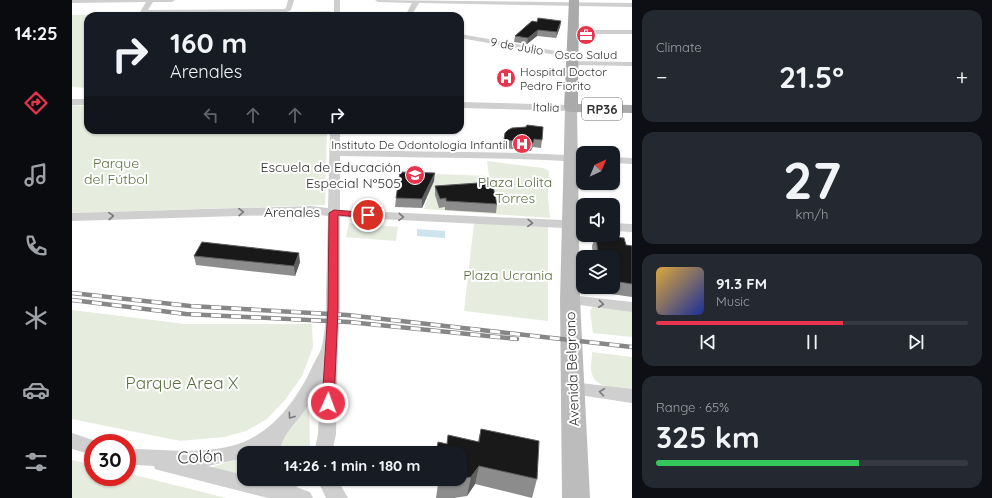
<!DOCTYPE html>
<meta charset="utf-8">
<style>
body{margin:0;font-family:Quicksand,sans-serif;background:#242831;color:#f1f3f6;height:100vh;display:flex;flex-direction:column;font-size:15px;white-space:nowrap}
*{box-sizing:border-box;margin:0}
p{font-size:13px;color:#9ea1a6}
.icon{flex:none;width:22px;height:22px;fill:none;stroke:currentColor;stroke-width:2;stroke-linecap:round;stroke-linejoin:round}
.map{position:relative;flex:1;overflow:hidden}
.sheet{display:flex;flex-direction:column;gap:10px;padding:10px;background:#0d0f14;width:360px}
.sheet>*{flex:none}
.hud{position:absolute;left:12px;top:12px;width:380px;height:122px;border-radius:12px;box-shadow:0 1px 3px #0004;background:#171b24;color:#f1f3f6;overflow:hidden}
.needle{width:26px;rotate:44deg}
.tools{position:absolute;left:504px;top:146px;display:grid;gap:8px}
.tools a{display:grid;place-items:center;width:44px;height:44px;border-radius:8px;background:#171b24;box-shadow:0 1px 3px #0004;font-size:20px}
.speed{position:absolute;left:12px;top:434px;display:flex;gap:8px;font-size:20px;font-weight:700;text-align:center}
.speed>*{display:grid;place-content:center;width:52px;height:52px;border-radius:50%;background:#171b24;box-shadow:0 1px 3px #0004;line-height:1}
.speed .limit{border:6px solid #d22;background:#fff;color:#111}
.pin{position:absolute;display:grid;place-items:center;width:34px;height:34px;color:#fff;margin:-17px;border:2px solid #fff;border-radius:50%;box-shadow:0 1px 4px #0007}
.me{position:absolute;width:44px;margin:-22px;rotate:2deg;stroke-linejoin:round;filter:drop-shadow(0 0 3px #0008)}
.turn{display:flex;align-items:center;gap:14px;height:84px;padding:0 20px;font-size:18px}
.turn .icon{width:52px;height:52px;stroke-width:2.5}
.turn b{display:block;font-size:28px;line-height:34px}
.lanes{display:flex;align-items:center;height:38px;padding:0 20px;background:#0003;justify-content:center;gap:20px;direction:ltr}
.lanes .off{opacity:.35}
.big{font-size:30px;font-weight:700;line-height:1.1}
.sheet .widget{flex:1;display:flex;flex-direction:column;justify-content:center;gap:6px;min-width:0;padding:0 14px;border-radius:12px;background:#242831}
.sheet .dial{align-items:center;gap:0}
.dial b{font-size:52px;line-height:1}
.song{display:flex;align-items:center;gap:12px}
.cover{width:48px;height:48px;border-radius:6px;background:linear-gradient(135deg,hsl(40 70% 55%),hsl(230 70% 35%))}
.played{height:4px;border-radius:2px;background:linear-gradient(90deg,#e9344e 60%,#363941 60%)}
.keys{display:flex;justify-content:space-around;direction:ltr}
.heat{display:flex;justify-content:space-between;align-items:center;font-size:22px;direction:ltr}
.charge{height:6px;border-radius:3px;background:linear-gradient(90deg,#34c759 65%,#363941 0)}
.trip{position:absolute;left:165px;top:446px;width:230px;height:40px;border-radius:12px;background:#171b24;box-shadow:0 1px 3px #0004;font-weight:700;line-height:40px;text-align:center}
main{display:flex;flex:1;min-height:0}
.menu{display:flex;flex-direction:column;width:72px;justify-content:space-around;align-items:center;background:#090b0e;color:#9ea1a6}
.menu .icon{width:28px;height:28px}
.menu .on{color:#e9344e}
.menu b{font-size:18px;color:#f1f3f6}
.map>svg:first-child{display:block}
.green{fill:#e6ecde}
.water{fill:#cde4ee}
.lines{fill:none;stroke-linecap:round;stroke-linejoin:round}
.street{fill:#cfcfcf;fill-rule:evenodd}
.secondary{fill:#bcbcbc;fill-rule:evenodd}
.primary{fill:#aaa;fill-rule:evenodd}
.rail-casing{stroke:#878787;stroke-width:4.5}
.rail{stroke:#fff;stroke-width:3;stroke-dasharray:10;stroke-linecap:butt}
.wall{fill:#8c8c8c}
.shaded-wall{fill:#5e5e5e}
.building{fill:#191919;stroke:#5e5e5e}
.oneway{stroke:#797979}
.route{fill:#e9344e;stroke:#972233}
.labels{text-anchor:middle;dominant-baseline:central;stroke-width:4;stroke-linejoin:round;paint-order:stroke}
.far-street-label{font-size:12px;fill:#323232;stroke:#fff}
.far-poi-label{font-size:12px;fill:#323232;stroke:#fff}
.shield{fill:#fff;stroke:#707070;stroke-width:1}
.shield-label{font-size:13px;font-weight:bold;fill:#323232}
.park-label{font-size:14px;fill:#59703e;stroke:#fff}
.poi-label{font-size:14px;fill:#323232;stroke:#fff;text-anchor:end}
.street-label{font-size:14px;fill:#323232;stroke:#fff}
.near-park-label{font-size:17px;fill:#59703e;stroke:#fff}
.near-street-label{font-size:17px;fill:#323232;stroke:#fff}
</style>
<main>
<nav class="menu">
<b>14:25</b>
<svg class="icon on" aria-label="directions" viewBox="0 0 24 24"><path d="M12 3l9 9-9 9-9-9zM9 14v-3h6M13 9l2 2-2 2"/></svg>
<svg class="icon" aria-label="music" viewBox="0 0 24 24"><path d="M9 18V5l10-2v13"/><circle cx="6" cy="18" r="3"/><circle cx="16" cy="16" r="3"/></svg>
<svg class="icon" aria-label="phone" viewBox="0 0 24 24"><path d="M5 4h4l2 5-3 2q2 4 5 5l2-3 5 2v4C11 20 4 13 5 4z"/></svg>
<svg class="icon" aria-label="climate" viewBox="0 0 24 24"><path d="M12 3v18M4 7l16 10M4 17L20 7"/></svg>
<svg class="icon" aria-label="car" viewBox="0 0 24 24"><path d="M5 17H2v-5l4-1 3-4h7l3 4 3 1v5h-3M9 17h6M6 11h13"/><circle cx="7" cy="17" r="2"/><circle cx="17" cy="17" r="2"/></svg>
<svg class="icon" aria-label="filters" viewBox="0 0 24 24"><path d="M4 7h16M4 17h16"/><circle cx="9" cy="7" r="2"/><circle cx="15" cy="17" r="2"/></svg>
</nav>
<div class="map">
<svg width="560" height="498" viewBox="0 0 560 498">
<rect width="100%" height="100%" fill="#fff"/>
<path class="green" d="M 259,11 L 259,16 L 16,16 L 16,88 L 0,87 L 0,15 Z
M 0,105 L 16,106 L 16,130 L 255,130 L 253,205 L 0,213 Z
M 415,161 L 471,168 L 477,171 L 476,198 L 478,218 L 352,209 L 364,174 L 417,176 Z
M 277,223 L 326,227 L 324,241 L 274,237 Z
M 402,223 L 476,227 L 476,321 L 392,311 Z
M 521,306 L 560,309 L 560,337 L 521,333 L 518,311 Z
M 0,310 L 113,324 L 240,324 L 241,347 L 230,376 L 213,400 L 195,419 L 174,431 L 152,437 L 108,441 L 0,419 Z
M 520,352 L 560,357 L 560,390 C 548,388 524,389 520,374 C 518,368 520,359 520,352 Z
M 237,403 L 238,453 L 184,453 L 189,451 Z
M 172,457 L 172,478 L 134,469 Z
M 0,460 L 21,465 L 21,477 L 55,477 L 55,473 L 154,498 L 0,498 Z"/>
<path class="water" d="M 345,229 L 373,231 L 373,238 L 345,236 Z"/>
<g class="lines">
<path class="street" d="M 0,0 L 103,0 L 100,2 L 81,2 L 76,10 L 212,9 L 214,8 L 216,0 L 222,0 L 219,10 L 213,13 L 71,14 L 68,12 L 74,2 L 0,3 Z
M 262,0 L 268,0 L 268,16 L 262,16 Z
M 303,0 L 560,3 L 560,7 L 347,3 L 339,16 L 333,16 L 340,3 L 306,2 Z
M 499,30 L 560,30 L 560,34 L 499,34 Z
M 388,34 L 501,54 L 505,56 L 501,58 L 388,38 Z
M 498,61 L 560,62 L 560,66 L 501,65 L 498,65 Z
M 0,99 L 16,99 L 16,105 L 0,105 Z
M 388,102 L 499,105 L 504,108 L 499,111 L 388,108 Z
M 258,130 L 268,130 L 268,150 C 349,152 430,151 511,156 L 511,162 C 430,157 349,158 268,156 L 268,210 L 511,221 L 511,229 L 268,217 L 268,309 L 266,345 L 264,434 L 260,453 L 242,453 L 246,434 L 248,383 C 244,392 239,402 233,410 C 222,426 211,433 207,453 L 189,453 L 189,450 L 184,453 L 172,453 L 172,458 L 136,466 L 172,475 L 172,479 L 232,479 L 229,485 L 224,487 L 238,492 L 241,498 L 196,498 L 90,471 L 83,469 L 82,466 L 64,465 L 57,463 L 55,456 L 57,451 L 64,449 C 97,450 131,454 163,445 C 201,434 226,398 241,365 C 244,359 249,351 250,346 C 254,328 254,309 254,291 C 255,266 255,241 256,216 L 239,214 L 0,221 L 0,213 L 239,206 L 256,208 Z
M 541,157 L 560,158 L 560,164 L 541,163 Z
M 541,223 L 560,224 L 560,232 L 541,231 Z
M 498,295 L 560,302 L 560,312 L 493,303 L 491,300 L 493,297 Z
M 500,382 L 560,389 L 560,403 L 494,393 L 492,388 L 494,383 Z
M 0,433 L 27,442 L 28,443 L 21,443 L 21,455 L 0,449 Z
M 245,479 L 265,479 L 276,498 L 254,498 Z"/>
<path class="secondary" d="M 499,104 L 504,105 L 505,108 L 508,300 L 518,498 L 490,498 L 488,300 L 493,108 L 494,105 Z"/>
<path class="primary" d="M 497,0 L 507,0 L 506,104 L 560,105 L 560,113 L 499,112 L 494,111 L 492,108 Z"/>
<defs>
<path id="rail" d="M 0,293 L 118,306 L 275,315 L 560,347
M 0,300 L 114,314 L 277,322 L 445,339"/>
</defs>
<use href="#rail" class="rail-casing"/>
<use href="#rail" class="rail"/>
</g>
<path class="wall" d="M 489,21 L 488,27 L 484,38 L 465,36 L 455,44 L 442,42 L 443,36 L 465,22 Z
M 433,133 L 470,140 L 469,148 L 461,147 L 459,151 L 431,148 Z
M 362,181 L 350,208 L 323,207 L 324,198 Z
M 363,186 L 425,204 L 424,213 L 373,210 L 373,207 L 367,208 L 363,195 Z
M 524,235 L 554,245 L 560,246 L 560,297 L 525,292 L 524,287 L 541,287 L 541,257 L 521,257 L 520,246 Z
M 122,256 L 228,262 L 223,276 L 124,265 Z
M 409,429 L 465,479 L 460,498 L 403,484 L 395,496 L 382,498 L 364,498 L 366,484 L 359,482 L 360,479 L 388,479 L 375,444 L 406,441 Z"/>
<path class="shaded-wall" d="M 489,21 L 488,27 L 484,38 L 485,32 Z
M 466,30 L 465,36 L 455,44 L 456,38 Z
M 363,173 L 362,181 L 350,208 L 350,199 Z
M 227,253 L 228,262 L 223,276 L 222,266 Z
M 407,466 L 403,484 L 395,496 L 399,477 Z"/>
<path class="building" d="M 466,18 L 489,21 L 485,32 L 466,30 L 456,38 L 443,36 L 460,21 L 465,22 Z
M 455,125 L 471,127 L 470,140 L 462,139 L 461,143 L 432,140 L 433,133 L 436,130 L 440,128 L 454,127 Z
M 328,172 L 363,173 L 350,199 L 324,198 Z
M 420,182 L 425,204 L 374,201 L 374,198 L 368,199 L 363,186 Z
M 524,235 L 552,238 L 554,245 L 560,246 L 560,284 L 541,281 L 541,257 L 526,257 Z
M 130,242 L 227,253 L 222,266 L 122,256 Z
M 409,429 L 467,441 L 465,479 L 407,466 L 399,477 L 366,483 L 367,479 L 388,479 L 388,453 L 364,453 L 366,442 L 375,444 L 376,435 L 407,442 Z"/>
<defs><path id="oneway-chevron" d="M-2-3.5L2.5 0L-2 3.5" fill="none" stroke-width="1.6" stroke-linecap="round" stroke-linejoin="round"/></defs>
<g class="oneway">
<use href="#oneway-chevron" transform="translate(169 212) rotate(-2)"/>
<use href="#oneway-chevron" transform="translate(39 216) rotate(-2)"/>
<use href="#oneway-chevron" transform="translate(329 217) rotate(3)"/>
<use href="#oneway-chevron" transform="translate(458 223) rotate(2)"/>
<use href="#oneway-chevron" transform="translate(529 304) rotate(6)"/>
<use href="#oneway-chevron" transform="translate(530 392) rotate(-172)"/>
<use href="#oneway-chevron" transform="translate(219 416) rotate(126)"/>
</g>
<path class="route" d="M 262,210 L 296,213 L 300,215 L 296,218 L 266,215 L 266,309 L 262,403 L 260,406 L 256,408 L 251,406 L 250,403 L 256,309 L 257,213 Z"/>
<defs>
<symbol id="office-disc" viewBox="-11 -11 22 22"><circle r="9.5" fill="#e9344e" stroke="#fff"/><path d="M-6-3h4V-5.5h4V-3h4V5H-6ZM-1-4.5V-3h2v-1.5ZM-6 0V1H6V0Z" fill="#fff"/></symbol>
<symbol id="hospital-disc" viewBox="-11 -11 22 22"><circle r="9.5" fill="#e9344e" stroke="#fff"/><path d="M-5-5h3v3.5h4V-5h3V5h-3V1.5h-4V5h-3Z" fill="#fff"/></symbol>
<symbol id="school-disc" viewBox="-11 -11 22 22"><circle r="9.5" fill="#e9344e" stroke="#fff"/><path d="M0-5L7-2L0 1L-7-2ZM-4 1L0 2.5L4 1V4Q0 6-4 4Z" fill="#fff"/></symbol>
</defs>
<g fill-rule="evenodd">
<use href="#office-disc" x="503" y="24" width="22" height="22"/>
<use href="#hospital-disc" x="423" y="67" width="22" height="22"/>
<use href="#hospital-disc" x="439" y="133" width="22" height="22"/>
<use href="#school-disc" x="332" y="164" width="22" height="22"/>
</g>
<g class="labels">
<g class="far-street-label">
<text transform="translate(445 46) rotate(10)">9 de Julio</text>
<text transform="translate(474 107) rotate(2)">Italia</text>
</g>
<g class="far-poi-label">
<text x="514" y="54">Osco Salud</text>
<text x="448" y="71" text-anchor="start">Hospital Doctor<tspan x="448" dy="14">Pedro Fiorito</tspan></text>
<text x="436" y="144" text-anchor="end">Instituto De Odontologia Infantil</text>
</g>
<rect class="shield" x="510" y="98" width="40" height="22" rx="3"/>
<g class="shield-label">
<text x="530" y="109">RP36</text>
</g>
<g class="park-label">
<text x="44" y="163">Parque<tspan x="44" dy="16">del Fútbol</tspan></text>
<text x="443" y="182">Plaza Lolita<tspan x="443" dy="16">Torres</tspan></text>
<text x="436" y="275">Plaza Ucrania</text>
</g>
<g class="poi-label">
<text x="329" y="167">Escuela de Educación<tspan x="329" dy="16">Especial N°505</tspan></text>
</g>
<g class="street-label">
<text x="220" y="212">Arenales</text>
<text transform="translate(500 369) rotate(-92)">Avenida Belgrano</text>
</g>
<g class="near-park-label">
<text x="110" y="382">Parque Area X</text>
</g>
<g class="near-street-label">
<text transform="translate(128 456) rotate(-3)">Colón</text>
</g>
</g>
</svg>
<div class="tools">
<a><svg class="needle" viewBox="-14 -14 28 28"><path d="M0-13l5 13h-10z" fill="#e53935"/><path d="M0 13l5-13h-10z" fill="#9ea1a6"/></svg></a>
<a><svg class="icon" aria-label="sound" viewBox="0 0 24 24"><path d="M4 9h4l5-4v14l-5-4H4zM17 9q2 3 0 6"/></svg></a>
<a><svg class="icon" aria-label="layers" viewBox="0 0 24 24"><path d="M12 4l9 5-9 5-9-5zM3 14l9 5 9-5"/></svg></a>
</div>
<div class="speed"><div class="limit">30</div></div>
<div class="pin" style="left:296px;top:215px;background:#d93025"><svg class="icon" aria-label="arrive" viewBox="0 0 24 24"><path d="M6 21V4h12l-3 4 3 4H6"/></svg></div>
<svg class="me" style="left:256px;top:403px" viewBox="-20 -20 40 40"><circle r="17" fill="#e9344e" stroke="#fff" stroke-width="3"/><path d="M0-11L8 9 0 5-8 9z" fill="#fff"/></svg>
<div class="trip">14:26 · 1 min · 180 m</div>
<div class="hud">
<div class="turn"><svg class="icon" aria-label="right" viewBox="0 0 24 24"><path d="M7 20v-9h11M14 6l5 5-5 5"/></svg><div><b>160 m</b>Arenales</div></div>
<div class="lanes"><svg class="icon off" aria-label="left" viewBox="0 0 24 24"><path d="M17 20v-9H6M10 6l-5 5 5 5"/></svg><svg class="icon off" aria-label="ahead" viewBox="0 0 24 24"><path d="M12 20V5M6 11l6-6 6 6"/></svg><svg class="icon off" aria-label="ahead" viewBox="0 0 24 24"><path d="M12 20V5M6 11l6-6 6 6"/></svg><svg class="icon" aria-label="right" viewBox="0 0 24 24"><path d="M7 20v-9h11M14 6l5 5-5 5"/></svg></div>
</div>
</div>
<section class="sheet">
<div class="widget"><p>Climate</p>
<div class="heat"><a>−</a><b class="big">21.5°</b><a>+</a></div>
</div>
<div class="widget dial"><b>27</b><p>km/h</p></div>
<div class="widget">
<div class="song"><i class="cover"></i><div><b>91.3 FM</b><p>Music</p></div></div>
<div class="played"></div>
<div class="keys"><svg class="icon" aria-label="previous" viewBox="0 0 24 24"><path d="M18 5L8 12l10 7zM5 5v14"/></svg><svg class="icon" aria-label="pause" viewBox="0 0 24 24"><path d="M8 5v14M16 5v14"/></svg><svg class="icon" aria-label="next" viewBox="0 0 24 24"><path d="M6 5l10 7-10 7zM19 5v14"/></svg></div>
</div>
<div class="widget"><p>Range · 65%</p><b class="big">325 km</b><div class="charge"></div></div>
</section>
</main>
